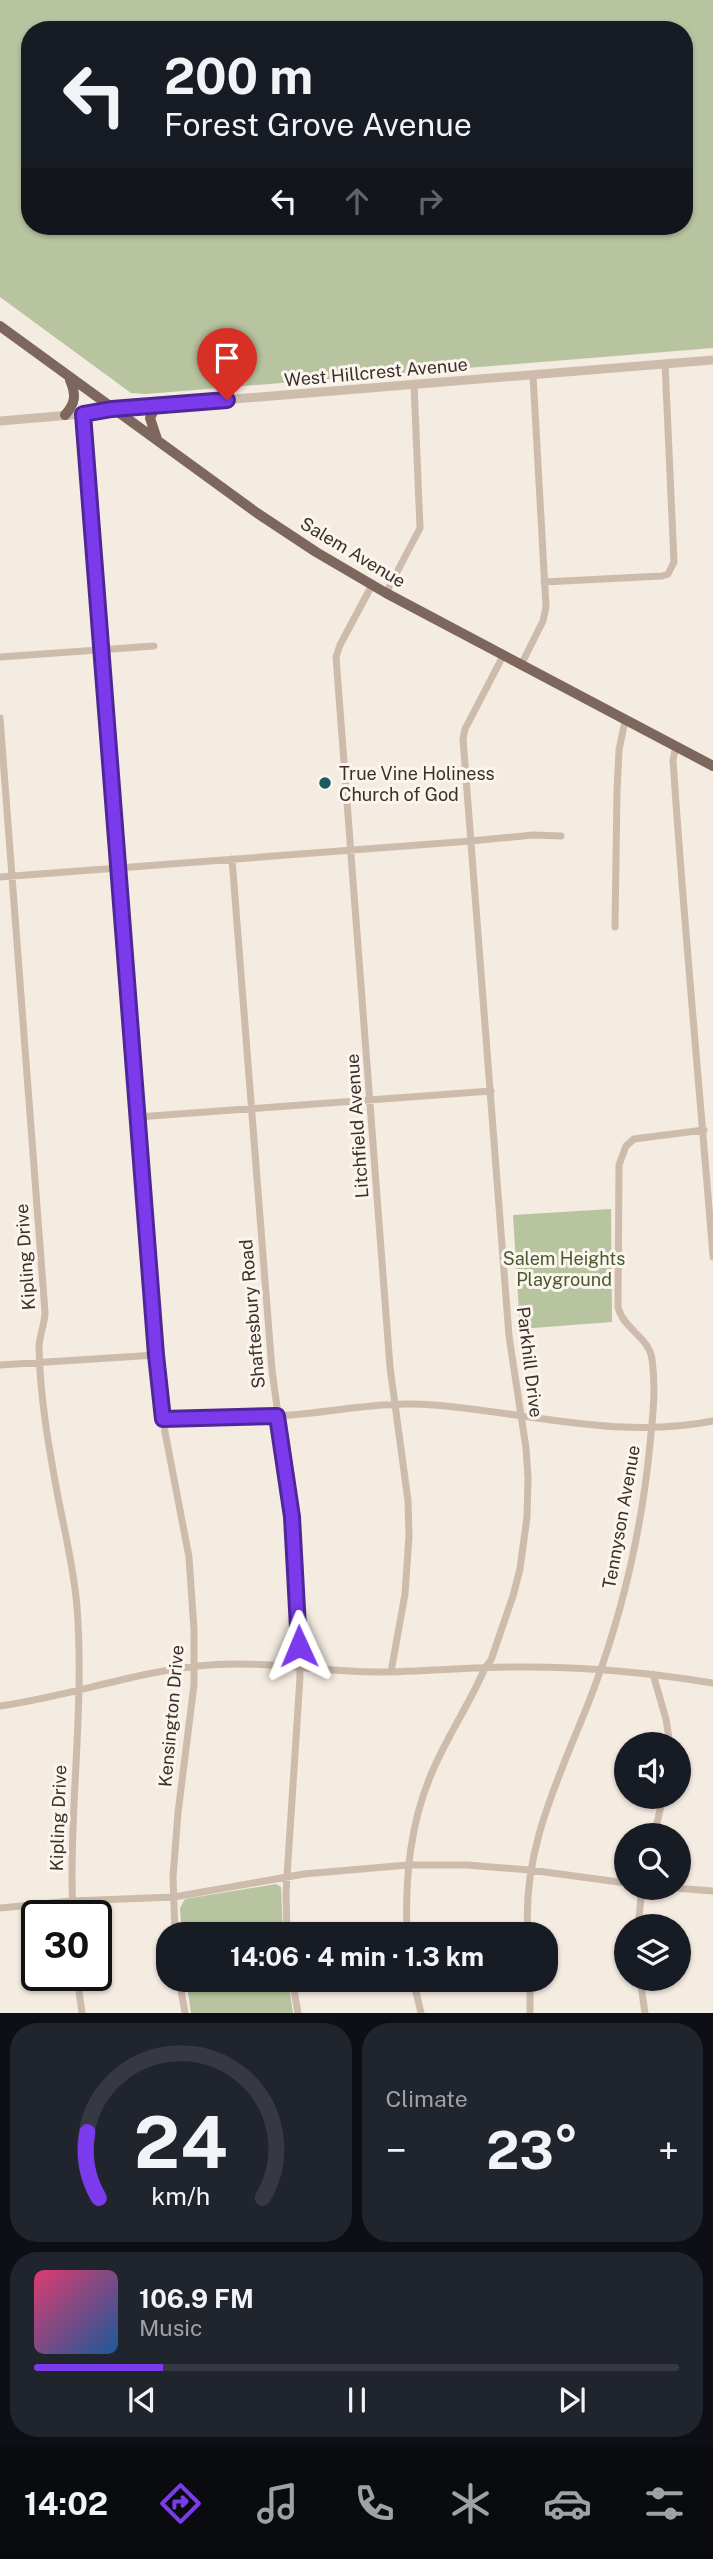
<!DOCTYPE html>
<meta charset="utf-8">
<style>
body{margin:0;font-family:"Public Sans",sans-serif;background:#20242c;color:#f1f3f6;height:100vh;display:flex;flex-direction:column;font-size:26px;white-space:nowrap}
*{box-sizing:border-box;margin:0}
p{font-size:23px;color:#9ea1a6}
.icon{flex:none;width:38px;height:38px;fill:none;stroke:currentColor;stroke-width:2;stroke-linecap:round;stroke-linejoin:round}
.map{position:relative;height:2013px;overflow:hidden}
.drawer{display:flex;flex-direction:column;gap:10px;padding:10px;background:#0d0f14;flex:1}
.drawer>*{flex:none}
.banner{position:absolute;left:21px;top:21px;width:672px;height:214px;border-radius:28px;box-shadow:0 2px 5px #0004;background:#171b24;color:#f1f3f6;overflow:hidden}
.fabs{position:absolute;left:614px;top:1732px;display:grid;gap:14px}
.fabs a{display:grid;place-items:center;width:77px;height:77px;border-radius:50%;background:#171b24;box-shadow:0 2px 5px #0004;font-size:35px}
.speed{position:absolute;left:21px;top:1900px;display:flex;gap:14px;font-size:35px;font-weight:700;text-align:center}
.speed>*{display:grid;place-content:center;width:91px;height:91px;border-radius:50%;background:#171b24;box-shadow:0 2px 5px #0004;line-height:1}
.speed .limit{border:4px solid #111;border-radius:10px;background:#fff;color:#111}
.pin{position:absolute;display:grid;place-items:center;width:60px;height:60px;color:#fff;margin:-72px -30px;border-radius:50% 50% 50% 0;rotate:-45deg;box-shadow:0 0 7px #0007}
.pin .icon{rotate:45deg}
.me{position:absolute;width:77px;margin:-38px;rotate:359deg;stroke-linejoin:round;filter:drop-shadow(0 0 5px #0008)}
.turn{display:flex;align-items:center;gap:24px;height:147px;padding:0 28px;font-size:32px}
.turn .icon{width:91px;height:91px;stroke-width:2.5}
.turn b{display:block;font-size:49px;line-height:60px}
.lanes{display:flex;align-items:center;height:66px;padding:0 28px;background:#0003;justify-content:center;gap:35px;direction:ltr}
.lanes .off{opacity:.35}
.big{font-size:52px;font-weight:700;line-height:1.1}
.drawer .tile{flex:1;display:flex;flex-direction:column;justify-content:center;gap:10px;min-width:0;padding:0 24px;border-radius:28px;background:#20242c}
.drawer .dial{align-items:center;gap:0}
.dial svg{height:182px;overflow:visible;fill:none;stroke:#363941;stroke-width:7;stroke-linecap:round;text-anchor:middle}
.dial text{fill:#f1f3f6;stroke:none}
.song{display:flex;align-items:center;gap:21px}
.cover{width:84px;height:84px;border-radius:10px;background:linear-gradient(135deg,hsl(340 70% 55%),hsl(210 70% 35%))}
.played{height:7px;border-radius:4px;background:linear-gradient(90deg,#7c3aed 20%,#363941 20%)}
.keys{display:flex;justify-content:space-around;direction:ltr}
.heat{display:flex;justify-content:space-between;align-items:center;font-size:38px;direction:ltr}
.drawer .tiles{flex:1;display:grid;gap:10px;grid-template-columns:1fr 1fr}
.tile:last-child{grid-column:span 2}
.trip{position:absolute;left:156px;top:1922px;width:402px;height:70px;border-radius:28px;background:#171b24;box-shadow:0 2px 5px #0004;font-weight:700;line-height:70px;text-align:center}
.tabs{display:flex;height:112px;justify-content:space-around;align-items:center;background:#090b0e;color:#9ea1a6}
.tabs .icon{width:49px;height:49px}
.tabs .selected{color:#7c3aed}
.tabs b{font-size:32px;color:#f1f3f6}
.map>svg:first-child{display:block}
.green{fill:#b8c4a0;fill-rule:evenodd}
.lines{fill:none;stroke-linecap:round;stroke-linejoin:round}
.minor{stroke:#cdbbac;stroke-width:7}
.tertiary{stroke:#cdbbac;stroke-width:9}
.primary{stroke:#7d675c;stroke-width:10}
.route-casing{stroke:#51269a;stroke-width:18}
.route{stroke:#7c3aed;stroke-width:12}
.poi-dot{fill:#1f5a5e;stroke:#fbf5ee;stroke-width:2.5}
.labels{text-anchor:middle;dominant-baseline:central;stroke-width:6;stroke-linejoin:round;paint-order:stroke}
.street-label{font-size:18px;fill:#3b302b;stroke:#fbf5ee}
.poi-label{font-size:18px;fill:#3b302b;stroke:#fbf5ee;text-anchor:start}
.park-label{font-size:18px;fill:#4a5a2e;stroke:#fbf5ee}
</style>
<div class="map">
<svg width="713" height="2013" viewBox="0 0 713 2013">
<rect width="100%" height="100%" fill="#f4ebe1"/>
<path class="green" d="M 0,0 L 713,0 L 713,348 L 146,394 L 131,393 L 0,297 ZM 30,30 L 684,30 L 684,226 L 30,226 Z
M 611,1209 L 612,1322 L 520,1329 L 513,1215 Z
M 276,1884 L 281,1887 L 283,1934 L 182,1934 L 180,1908 L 185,1899 Z
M 186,1979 L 288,1979 L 293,2013 L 191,2013 Z"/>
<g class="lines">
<path class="minor" d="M 83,414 L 156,1355 L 165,1432 L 189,1557 L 194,1630 L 194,1685 L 178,1813 L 173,1877 L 175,1934
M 544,582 L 662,576 L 668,574 L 674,562 L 665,363
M 372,585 L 340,645 L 336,657 L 390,1367 L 408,1501 L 409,1536 L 405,1594 L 391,1672
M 386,593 L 420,528 L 414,384
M 0,657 L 154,646
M 521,665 L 543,621 L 546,607 L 533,375
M 0,718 L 45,1312 C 45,1324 39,1336 39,1348 C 40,1397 49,1449 58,1497 C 65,1533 74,1569 77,1607 C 85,1710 68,1813 73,1916
M 676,746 L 673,760 C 684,926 700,1092 713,1257
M 232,859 L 272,1370 L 292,1517 L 298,1600 L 300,1677 L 286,1892 L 287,1934
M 0,877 L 471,841 L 533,835 L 561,836
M 615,927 L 617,791 L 619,750 L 625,721
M 138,1117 L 491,1091
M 0,1365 L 156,1355
M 163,1419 C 206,1415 248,1419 291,1415 C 339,1411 385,1401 433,1405 C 526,1412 619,1440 713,1421
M 653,1674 L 666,1719 L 670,1745
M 0,1706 C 67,1697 131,1673 198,1666 C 258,1659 319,1672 379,1672 C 423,1672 467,1667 512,1667 C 579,1666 646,1672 713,1683
M 654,1836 L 663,1797
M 674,1888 L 713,1891
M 0,1908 L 72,1901 L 174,1897 L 304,1874 L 408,1865 L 467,1865 L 530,1870 L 626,1883
M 638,1927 L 642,1888
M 407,1934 C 405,1877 410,1822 433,1770 C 448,1735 470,1703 485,1668 L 491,1660 L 513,1596 L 520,1569 L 527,1517 L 528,1478 L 526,1448 L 509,1336 L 463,739 L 465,729 L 503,656
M 528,1934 C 521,1847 563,1770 593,1691 C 623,1611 642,1528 650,1444 C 653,1416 656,1387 652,1359 C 649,1337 623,1329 618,1307 L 619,1165 L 626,1146 L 634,1139 L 704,1130
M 77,1976 L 82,2013
M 179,1979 L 185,2013
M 292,1979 L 298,2013
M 413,1979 L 421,2013
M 640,1979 L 645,2013
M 530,2013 L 530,1979"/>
<path class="tertiary" d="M 0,421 L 83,414 L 112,409 L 713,360"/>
<path class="primary" d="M 0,326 L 257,513 L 316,552 L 386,593 L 713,766
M 156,406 L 150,418 L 157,439
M 65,415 C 76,403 76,394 70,380"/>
</g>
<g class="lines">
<defs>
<path id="route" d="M 227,400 L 112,409 L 83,414 L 156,1355 L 163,1419 L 277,1416 L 292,1517 L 299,1646"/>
</defs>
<use href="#route" class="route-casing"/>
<use href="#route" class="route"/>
</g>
<circle class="poi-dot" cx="325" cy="783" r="7"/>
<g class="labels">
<g class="street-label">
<text transform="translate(376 372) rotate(-5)">West Hillcrest Avenue</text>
<text transform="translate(353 552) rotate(31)">Salem Avenue</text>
<text transform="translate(357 1126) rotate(-94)">Litchfield Avenue</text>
<text transform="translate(25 1257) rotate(-94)">Kipling Drive</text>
<text transform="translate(252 1314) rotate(-95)">Shaftesbury Road</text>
<text transform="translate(530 1362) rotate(83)">Parkhill Drive</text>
<text transform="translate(621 1517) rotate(-80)">Tennyson Avenue</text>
<text transform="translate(171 1716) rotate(-85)">Kensington Drive</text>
<text transform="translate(58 1818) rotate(-88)">Kipling Drive</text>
</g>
<g class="poi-label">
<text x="339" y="773">True Vine Holiness<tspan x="339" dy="21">Church of God</tspan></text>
</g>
<g class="park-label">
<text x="564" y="1258">Salem Heights<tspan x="564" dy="21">Playground</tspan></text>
</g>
</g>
</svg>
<div class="fabs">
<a><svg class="icon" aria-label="sound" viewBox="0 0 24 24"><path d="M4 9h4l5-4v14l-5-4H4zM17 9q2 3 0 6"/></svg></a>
<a><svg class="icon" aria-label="search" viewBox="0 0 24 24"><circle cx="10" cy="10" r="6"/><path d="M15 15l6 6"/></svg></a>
<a><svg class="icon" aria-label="layers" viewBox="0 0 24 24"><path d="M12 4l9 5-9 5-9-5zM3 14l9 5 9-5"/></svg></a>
</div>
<div class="speed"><div class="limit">30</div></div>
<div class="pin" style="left:227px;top:400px;background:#d93025"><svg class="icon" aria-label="arrive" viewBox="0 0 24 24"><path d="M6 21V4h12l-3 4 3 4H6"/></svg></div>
<svg class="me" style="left:299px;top:1646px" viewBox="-20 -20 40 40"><path d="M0-17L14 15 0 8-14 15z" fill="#7c3aed" stroke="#fff" stroke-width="4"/></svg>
<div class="trip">14:06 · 4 min · 1.3 km</div>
<div class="banner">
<div class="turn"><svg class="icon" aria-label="left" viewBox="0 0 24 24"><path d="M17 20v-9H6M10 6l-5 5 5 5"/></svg><div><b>200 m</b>Forest Grove Avenue</div></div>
<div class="lanes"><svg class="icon" aria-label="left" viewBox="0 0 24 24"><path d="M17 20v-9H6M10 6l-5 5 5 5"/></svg><svg class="icon off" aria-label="ahead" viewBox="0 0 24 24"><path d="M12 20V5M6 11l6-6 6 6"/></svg><svg class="icon off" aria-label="right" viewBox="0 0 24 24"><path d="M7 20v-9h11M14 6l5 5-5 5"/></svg></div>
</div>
</div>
<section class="drawer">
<div class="tiles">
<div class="tile dial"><svg viewBox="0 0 100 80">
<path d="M14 69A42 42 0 1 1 86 69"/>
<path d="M14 69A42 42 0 0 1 9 40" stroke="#7c3aed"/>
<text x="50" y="56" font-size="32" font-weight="700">24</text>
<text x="50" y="72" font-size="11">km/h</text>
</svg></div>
<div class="tile"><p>Climate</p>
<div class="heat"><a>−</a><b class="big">23°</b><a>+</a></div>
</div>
<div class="tile">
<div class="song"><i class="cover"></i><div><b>106.9 FM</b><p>Music</p></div></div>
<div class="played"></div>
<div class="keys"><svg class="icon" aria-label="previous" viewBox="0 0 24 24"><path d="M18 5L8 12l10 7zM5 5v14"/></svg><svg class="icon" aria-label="pause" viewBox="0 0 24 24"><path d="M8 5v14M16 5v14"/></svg><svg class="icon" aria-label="next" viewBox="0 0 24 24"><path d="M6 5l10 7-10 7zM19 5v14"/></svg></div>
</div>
</div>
</section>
<nav class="tabs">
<b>14:02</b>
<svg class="icon selected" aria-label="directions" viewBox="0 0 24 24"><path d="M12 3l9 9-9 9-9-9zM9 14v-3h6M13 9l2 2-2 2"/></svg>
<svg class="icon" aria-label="music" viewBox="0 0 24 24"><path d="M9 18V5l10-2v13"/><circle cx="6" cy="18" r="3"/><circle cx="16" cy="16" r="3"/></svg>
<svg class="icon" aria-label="phone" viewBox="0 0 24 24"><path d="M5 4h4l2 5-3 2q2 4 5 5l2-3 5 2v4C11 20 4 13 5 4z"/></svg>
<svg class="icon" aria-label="climate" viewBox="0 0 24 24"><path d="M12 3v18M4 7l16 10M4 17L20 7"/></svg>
<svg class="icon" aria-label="car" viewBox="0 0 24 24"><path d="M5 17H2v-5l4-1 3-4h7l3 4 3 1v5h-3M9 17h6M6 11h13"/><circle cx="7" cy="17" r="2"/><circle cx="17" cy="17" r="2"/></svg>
<svg class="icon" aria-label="filters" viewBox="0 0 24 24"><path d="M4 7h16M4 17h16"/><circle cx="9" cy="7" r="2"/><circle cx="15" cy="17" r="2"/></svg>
</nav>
